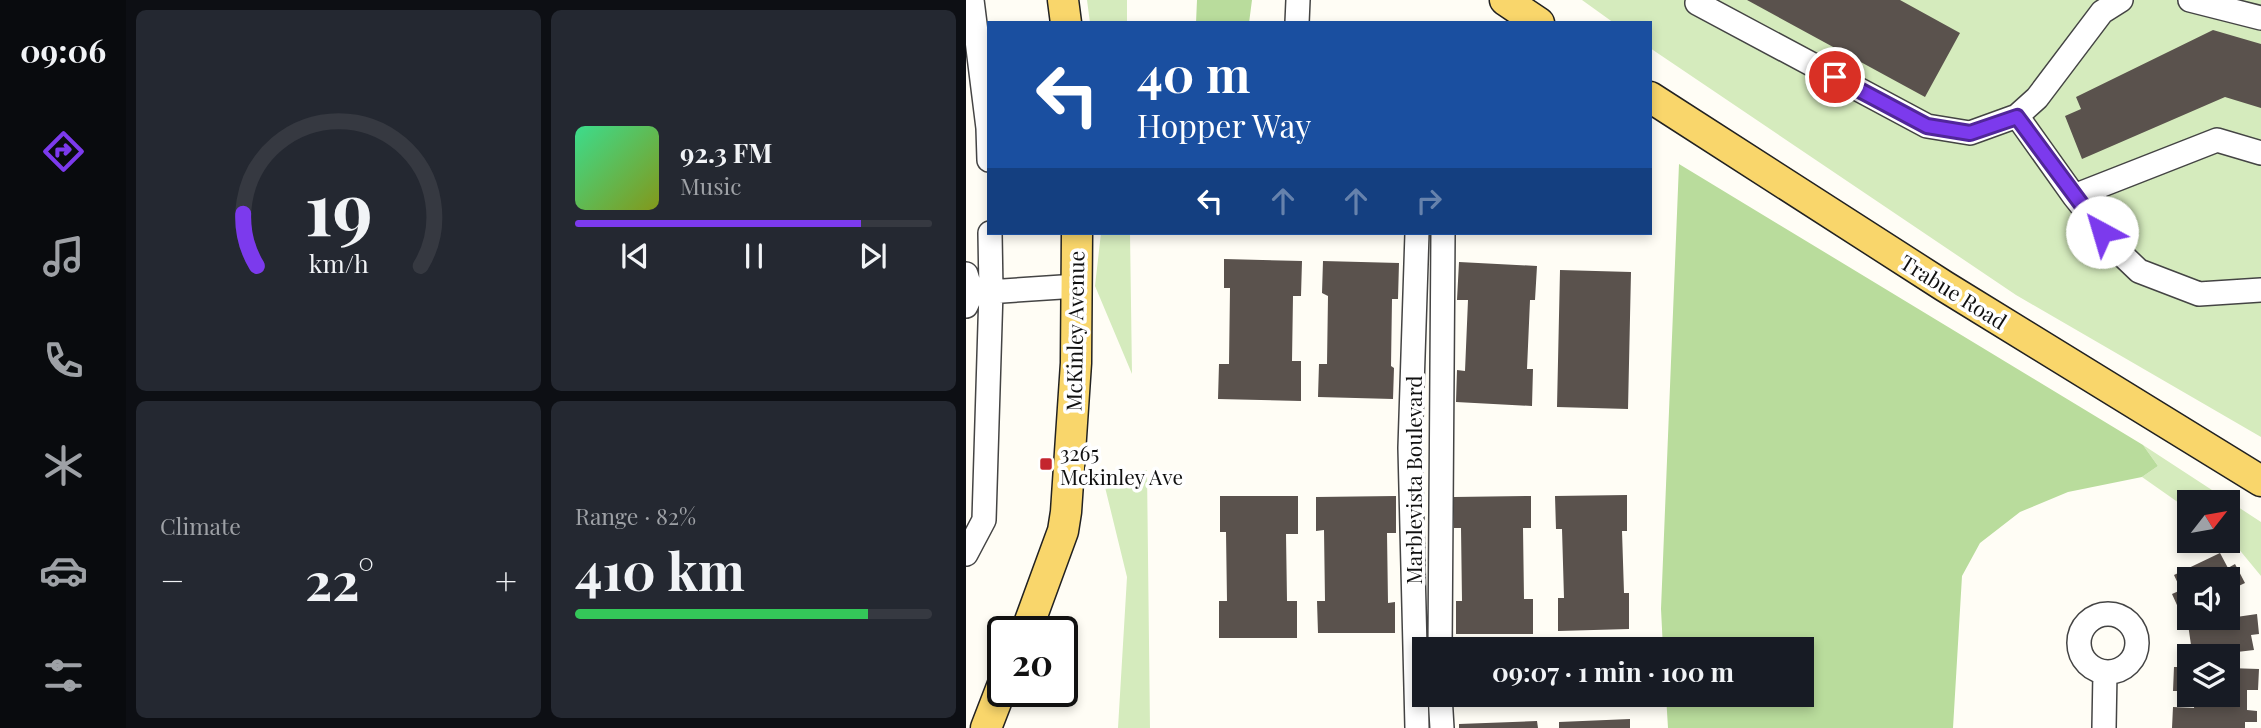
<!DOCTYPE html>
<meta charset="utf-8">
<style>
body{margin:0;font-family:"Playfair Display",serif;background:#242831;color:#f1f3f6;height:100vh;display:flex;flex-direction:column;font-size:26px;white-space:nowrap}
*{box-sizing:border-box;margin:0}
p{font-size:23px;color:#9ea1a6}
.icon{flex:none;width:38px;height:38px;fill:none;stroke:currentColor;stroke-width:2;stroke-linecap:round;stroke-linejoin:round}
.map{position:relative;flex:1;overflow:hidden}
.panel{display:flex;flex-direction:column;gap:10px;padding:10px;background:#0d0f14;width:840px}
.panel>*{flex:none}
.hud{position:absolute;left:21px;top:21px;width:665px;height:214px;border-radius:0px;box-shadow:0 4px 10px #0003;background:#1a4fa0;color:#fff;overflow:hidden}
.needle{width:46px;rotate:59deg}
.controls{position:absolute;left:1211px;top:490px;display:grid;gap:14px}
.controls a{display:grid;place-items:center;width:63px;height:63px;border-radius:0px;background:#171b24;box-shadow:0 4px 10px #0003;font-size:35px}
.speed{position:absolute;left:21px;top:616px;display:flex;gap:14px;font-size:35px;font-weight:700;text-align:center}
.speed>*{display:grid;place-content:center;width:91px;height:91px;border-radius:50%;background:#171b24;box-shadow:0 4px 10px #0003;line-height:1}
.speed .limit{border:4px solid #111;border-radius:10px;background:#fff;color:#111}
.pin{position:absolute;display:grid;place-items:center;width:60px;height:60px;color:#fff;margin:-30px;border:4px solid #fff;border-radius:50%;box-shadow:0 2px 7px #0007}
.me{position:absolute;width:77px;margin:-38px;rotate:321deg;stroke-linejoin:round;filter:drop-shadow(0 0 5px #0008)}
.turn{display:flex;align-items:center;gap:24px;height:147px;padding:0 35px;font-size:32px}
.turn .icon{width:91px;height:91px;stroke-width:2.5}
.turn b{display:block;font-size:49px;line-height:60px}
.lanes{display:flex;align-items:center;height:66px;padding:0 35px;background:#0003;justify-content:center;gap:35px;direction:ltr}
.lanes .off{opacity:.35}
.big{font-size:52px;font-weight:700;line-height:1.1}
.panel .widget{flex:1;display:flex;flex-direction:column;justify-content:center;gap:10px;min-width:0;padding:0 24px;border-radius:10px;background:#242831}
.panel .dial{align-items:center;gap:0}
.dial svg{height:182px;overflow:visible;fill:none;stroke:#363941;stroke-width:7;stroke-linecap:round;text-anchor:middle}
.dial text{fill:#f1f3f6;stroke:none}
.song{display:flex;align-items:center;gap:21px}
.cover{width:84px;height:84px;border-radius:10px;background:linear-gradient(135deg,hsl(150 70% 55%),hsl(70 70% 35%))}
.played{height:7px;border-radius:4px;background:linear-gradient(90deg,#7c3aed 80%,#363941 80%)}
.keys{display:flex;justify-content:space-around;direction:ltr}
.heat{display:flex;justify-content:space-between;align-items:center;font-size:38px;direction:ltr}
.charge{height:10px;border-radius:5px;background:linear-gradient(90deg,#34c759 82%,#363941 0)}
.panel .tiles{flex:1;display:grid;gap:10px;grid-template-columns:repeat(2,1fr)}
.trip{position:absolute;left:446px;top:637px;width:402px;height:70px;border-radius:0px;background:#171b24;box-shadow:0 4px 10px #0003;font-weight:700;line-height:70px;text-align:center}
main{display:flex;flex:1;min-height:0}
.menu{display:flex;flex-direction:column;width:126px;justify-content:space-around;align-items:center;background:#090b0e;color:#9ea1a6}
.menu .icon{width:49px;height:49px}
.menu .active{color:#7c3aed}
.menu b{font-size:32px;color:#f1f3f6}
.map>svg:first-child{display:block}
.green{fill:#d5ebbd}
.forest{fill:#b9dc9c}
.building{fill:#5a524d}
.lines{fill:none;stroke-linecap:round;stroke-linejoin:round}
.minor-casing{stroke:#444;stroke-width:26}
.major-casing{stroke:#222;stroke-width:33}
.minor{stroke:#fff;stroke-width:23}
.major{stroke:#f9d66b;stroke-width:30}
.route-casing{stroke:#51269a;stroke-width:18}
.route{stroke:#7c3aed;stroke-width:12}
.poi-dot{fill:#c4262e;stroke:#fff;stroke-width:2.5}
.labels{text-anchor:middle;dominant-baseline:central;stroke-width:7;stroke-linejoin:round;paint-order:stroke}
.street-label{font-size:21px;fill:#111;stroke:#fff}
.poi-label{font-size:21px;fill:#111;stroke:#fff;text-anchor:start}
</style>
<main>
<nav class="menu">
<b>09:06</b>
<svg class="icon active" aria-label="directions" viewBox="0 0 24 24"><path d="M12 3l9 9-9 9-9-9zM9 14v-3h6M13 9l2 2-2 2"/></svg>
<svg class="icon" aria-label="music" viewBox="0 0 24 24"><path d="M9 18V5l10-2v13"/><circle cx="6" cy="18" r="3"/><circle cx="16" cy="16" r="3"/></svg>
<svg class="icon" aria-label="phone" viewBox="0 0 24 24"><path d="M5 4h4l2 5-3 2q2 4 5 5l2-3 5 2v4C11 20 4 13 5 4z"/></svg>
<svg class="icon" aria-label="climate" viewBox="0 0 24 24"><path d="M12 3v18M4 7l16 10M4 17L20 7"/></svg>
<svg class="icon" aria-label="car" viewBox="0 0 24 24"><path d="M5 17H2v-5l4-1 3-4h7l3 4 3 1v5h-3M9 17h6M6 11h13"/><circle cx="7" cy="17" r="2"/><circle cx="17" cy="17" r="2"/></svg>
<svg class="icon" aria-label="filters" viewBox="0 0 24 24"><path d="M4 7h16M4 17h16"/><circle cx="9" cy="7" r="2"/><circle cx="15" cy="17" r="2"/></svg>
</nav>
<section class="panel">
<div class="tiles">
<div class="widget dial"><svg viewBox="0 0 100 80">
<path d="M14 69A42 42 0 1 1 86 69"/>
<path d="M14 69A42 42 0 0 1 8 46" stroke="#7c3aed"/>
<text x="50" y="56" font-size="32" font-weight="700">19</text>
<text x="50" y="72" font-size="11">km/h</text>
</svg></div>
<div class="widget">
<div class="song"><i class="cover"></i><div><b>92.3 FM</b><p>Music</p></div></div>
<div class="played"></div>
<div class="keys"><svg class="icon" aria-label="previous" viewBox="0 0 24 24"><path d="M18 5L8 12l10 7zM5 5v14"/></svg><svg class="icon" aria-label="pause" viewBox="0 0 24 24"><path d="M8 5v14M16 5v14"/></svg><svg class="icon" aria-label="next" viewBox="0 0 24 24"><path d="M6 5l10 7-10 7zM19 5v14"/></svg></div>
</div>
<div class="widget"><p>Climate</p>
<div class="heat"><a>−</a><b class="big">22°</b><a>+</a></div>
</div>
<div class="widget"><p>Range · 82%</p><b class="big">410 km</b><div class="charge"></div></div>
</div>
</section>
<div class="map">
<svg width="1295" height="728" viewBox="0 0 1295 728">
<rect width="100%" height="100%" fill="#fffdf5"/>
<path class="green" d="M 121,0 L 161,0 L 161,23 L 124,23 Z
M 616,0 L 1295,0 L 1295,437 L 1050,295 L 684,48 L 684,23 L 648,23 Z
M 135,233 L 164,233 L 166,374 L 129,286 Z
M 1177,445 L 1295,522 L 1295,576 L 1262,536 L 1262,502 L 1223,502 L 1223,510 L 1176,477 L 1192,466 Z
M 181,470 L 184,728 L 152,728 L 161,577 L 138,483 Z"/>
<path class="forest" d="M 231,0 L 286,0 L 283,23 L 230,23 Z
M 713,164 L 1177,445 L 1192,466 L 1176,477 L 1102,492 L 1054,512 L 1014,543 L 996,576 L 987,728 L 702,728 L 700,695 L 836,695 L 836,649 L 697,649 L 695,609 Z"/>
<path class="building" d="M 781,0 L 934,0 L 994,33 L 959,97 Z
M 1247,30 L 1295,44 L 1295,108 L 1259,97 L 1116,159 L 1099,116 L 1115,109 L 1110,97 Z
M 258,259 L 336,261 L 335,296 L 327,296 L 326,361 L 335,361 L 335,401 L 252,399 L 253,364 L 263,364 L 264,288 L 258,288 Z
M 357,261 L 433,263 L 432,299 L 426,299 L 425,366 L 428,368 L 427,399 L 352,397 L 353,364 L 361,364 L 362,296 L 356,293 Z
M 493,262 L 571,266 L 569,300 L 564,300 L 561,369 L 567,369 L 566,406 L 490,402 L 491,370 L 499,371 L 502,300 L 491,300 Z
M 594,270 L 665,272 L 662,409 L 591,407 Z
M 661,495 L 661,531 L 656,531 L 658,593 L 663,593 L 663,629 L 592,631 L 592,598 L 598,598 L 596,529 L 590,529 L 589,496 Z
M 254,496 L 332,496 L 332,534 L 320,534 L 321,601 L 331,601 L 331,638 L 253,638 L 253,601 L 261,601 L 260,532 L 254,532 Z
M 430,496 L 430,533 L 421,533 L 422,603 L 429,602 L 429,633 L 352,633 L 351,601 L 359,601 L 358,530 L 350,531 L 350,497 Z
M 565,496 L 565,528 L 557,528 L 558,599 L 567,599 L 567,634 L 490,634 L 490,601 L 496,601 L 495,528 L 488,528 L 488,497 Z
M 1254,553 L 1262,568 L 1269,564 L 1279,583 L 1262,591 L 1262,579 L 1223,579 L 1223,610 L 1215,614 L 1206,594 L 1215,590 L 1208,575 Z
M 1291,614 L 1293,634 L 1285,635 L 1288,650 L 1237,656 L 1235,644 L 1225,645 L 1222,624 Z
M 1208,667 L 1223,667 L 1223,691 L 1207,691 Z
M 1262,668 L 1293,669 L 1292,690 L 1281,690 L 1281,710 L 1291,711 L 1291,722 L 1279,722 L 1279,728 L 1206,728 L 1207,707 L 1228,708 L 1229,695 L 1262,695 Z
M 664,719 L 664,728 L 593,728 L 593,722 Z
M 571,721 L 572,728 L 493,728 L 493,724 Z"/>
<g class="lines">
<defs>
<path id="minor" d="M 6,0 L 22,128 L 23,160
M 1224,0 L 1295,18
M 731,3 L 961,126 L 1004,133 L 1051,116 L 1071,98 L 1136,12 L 1155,0
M 331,23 L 332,0
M 1051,116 L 1108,196 L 1150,249 L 1173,271 L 1233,294 L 1295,290
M 1108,196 L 1251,140 L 1295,153
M 451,233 L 444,448 L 451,728
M 0,274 L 6,293 L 0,306
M 6,293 L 111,286
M 0,554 L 18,520 L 25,291 L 24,233
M1113 643a29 29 0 1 1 58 0a29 29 0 1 1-58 0Z
M 474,649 L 477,233
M 474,695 L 476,728
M 1138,728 L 1139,672"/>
<path id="major" d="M 97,0 L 100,23
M 539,0 L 573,23
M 684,97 L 978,286 L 1295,481
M 60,632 L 97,531 L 100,512 L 110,363 L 111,233
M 20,728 L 37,684"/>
</defs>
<use href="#minor" class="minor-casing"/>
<use href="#major" class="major-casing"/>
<use href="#minor" class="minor"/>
<use href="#major" class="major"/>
</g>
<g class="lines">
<defs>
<path id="route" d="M 869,77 L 961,126 L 1004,133 L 1051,117 L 1136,232"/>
</defs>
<use href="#route" class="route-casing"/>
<use href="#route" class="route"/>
</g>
<rect class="poi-dot" x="73" y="457" width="14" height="14" rx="3.5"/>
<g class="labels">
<g class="street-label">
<text transform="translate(988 291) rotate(32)">Trabue Road</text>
<text transform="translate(108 331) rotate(-89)">McKinley Avenue</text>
<text transform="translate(447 480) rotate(-90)">Marblevista Boulevard</text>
</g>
<g class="poi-label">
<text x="94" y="452">3265<tspan x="94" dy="24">Mckinley Ave</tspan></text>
</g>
</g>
</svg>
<div class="controls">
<a><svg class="needle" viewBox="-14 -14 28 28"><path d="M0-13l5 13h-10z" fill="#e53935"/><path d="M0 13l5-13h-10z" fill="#9ea1a6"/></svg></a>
<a><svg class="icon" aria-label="sound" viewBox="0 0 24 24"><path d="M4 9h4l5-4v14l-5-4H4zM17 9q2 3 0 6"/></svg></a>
<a><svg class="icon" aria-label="layers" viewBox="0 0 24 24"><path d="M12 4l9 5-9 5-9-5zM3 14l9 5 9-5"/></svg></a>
</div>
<div class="speed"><div class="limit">20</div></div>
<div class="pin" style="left:869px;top:77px;background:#d93025"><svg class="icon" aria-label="arrive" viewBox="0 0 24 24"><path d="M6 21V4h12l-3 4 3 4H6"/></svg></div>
<svg class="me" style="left:1136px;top:232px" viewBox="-20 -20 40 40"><circle r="19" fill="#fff"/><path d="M0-13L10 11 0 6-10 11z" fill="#7c3aed"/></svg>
<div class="trip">09:07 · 1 min · 100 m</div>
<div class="hud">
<div class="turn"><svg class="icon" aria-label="left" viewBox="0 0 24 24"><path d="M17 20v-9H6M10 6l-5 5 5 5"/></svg><div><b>40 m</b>Hopper Way</div></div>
<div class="lanes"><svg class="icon" aria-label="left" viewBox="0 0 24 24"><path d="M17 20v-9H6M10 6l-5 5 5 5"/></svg><svg class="icon off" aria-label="ahead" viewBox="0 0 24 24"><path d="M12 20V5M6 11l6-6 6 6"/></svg><svg class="icon off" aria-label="ahead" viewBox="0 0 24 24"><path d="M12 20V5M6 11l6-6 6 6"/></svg><svg class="icon off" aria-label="right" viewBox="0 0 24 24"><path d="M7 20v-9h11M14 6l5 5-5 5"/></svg></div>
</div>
</div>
</main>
